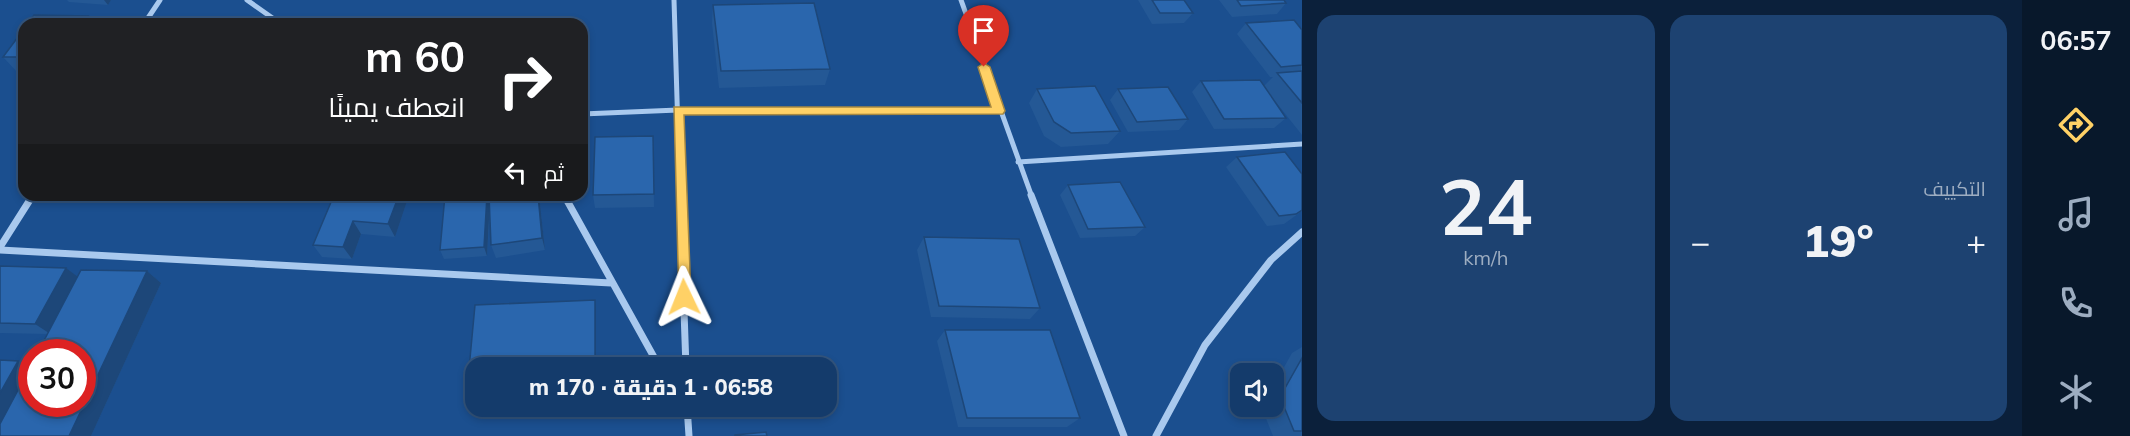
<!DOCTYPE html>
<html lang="ar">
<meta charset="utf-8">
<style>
body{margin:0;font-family:Mulish,Cairo,sans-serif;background:#1d4271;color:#f1f3f6;direction:rtl;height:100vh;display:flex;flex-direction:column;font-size:22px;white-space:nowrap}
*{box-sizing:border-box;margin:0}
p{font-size:20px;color:#9dadc1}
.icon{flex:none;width:33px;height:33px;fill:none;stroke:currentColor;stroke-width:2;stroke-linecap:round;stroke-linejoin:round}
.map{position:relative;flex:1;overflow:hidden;direction:ltr}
.drawer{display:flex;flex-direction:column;gap:15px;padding:15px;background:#0b203b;width:720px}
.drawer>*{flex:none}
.top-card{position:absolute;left:18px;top:18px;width:570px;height:183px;border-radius:18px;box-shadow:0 3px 9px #0003,0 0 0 2px #33557e;direction:rtl;background:#202124;color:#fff;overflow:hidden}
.fabs{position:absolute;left:1230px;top:363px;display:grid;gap:12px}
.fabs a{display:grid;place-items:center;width:54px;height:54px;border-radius:12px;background:#143b6b;box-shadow:0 3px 9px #0003,0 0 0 2px #33557e;font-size:30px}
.speed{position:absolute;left:18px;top:339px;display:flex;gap:12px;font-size:30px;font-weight:700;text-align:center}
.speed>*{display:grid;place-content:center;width:78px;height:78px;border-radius:50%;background:#143b6b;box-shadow:0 3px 9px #0003,0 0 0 2px #33557e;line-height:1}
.speed .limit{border:9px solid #d22;background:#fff;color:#111}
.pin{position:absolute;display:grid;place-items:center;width:51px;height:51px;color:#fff;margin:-62px -26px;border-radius:50% 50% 50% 0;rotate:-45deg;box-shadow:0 0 6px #0007}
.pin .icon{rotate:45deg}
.me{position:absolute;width:66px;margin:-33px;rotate:358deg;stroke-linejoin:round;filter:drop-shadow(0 0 4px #0008)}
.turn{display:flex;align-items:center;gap:21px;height:126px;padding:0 24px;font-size:27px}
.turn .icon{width:78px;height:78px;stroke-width:2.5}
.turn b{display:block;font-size:42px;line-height:51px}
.then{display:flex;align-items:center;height:57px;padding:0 24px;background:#0003;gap:12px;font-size:22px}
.big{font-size:45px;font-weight:800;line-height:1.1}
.drawer .tile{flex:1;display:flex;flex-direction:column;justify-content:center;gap:9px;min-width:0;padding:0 21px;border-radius:18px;background:#1d4271}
.drawer .dial{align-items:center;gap:0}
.dial b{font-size:78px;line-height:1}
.heat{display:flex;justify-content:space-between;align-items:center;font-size:33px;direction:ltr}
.drawer .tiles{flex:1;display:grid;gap:15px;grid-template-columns:repeat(2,1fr)}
.trip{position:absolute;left:465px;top:357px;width:372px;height:60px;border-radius:18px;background:#143b6b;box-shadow:0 3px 9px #0003,0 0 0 2px #33557e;font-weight:800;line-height:60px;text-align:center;direction:rtl}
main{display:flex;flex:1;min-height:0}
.menu{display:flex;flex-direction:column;width:108px;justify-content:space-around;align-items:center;background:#08182b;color:#9dadc1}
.menu .icon{width:42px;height:42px}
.menu .current{color:#ffd166}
.menu b{font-size:27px;color:#f1f3f6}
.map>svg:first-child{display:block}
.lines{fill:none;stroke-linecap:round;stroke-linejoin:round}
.minor-far1{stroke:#a9c9ee;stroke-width:5}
.minor{stroke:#a9c9ee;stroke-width:7}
.wall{fill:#245895}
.shaded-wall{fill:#1d4779}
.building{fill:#2a66ad;stroke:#1d4779;stroke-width:1.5}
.route{fill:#ffd166;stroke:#a68842;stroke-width:1.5}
</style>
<main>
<nav class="menu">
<b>06:57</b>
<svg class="icon current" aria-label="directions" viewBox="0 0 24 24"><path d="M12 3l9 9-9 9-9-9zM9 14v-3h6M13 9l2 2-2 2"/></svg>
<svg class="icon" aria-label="music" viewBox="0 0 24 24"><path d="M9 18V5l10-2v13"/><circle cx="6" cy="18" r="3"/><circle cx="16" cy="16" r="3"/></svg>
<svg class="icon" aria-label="phone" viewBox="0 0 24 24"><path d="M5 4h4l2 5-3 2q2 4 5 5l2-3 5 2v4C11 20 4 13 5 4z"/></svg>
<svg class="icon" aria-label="climate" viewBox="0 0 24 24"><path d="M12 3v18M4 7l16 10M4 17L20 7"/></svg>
</nav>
<section class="drawer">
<div class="tiles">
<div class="tile"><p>التكييف</p>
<div class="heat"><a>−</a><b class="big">19°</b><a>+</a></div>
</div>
<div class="tile dial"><b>24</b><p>km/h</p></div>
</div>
</section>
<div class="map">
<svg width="1302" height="436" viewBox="0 0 1302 436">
<rect width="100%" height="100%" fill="#1b4f8f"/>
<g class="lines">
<path class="minor-far1" d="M 247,0 L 281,24
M 674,0 L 680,197
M 961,0 L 1032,197
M 144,24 L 160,0
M 582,114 L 678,110 L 999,111
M 1018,162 L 1302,144"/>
<path class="minor" d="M 564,195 L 660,368
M 680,195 L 686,368
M 1031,195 L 1124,436
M 0,247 L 33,195
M 0,250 L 611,283
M 687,406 L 689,436
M 1156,436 L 1205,345 L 1271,260 L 1302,232"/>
</g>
<path class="wall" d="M 67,0 L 111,0 L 108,5 L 69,2 Z
M 1138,0 L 1184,0 L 1193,13 L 1184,23 L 1152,24 Z
M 1219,0 L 1284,0 L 1286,3 L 1277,14 L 1232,17 Z
M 713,5 L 830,69 L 825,85 L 719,88 L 712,23 Z
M 1246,23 L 1302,30 L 1302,135 L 1275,101 L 1286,118 L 1274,128 L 1214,129 L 1192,92 L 1201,81 L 1264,86 L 1273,77 L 1270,77 L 1237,34 Z
M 24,29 L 24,72 L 17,72 L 3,57 Z
M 1037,89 L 1120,131 L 1108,144 L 1061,147 L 1044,136 L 1029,103 Z
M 1118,89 L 1188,119 L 1179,130 L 1128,132 L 1110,100 Z
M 653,136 L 654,207 L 595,208 L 593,195 Z
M 1237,157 L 1302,211 L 1284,224 L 1267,226 L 1226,167 Z
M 1068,185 L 1145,227 L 1135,236 L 1080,238 L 1060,195 Z
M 334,195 L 409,195 L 395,237 L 361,234 L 352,259 L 322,257 L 313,245 Z
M 445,195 L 539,195 L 545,250 L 496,258 L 491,245 L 490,212 L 487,256 L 444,259 L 440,250 Z
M 924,237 L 1040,308 L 1030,319 L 931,317 L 917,250 Z
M 0,266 L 66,268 L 77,277 L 147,271 L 161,283 L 91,436 L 0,436 L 18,361 L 30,367 L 47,334 L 0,333 Z
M 596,311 L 596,368 L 476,368 L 476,379 L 474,379 L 469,369 Z
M 945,330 L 1080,418 L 1067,427 L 958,427 L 937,341 Z
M 1302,347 L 1302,436 L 1273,436 L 1261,406 L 1274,406 L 1274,385 L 1292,353 Z"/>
<path class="shaded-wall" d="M 104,0 L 111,0 L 108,5 Z
M 88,16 L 94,24 L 82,24 Z
M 399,195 L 409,195 L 395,237 L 388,224 Z
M 487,195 L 489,195 L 490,200 L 487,256 L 484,247 Z
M 538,195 L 539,195 L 545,250 L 542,238 Z
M 353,221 L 361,234 L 352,259 L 343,247 Z
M 66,268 L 82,280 L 52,335 L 35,324 Z
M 147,271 L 161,283 L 91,436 L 69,436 Z
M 595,300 L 596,311 L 596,368 L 595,368 Z
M 18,361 L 32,368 L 0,436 L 0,393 Z"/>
<path class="building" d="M 1152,0 L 1184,0 L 1193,13 L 1160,13 Z
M 1237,0 L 1284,0 L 1286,3 L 1241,6 Z
M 814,3 L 830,69 L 721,71 L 713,5 Z
M 34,15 L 88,16 L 82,24 L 27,24 Z
M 1294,20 L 1302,30 L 1302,65 L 1281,67 L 1246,23 Z
M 24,29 L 24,57 L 3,57 Z
M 1302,71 L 1302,103 L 1277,73 Z
M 1260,80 L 1286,118 L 1224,119 L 1201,81 Z
M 1095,86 L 1120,131 L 1071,133 L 1054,122 L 1037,89 Z
M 1168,87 L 1188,119 L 1137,122 L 1118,89 Z
M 653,136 L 654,194 L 593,195 L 595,137 Z
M 1285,152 L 1302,174 L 1302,210 L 1296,214 L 1279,216 L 1237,157 Z
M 1120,182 L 1145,227 L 1088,229 L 1068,185 Z
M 334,195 L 399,195 L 388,224 L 353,221 L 343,247 L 313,245 Z
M 445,195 L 487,195 L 484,247 L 440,250 Z
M 489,195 L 538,195 L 542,238 L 491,245 Z
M 924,237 L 1019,239 L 1040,308 L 939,306 Z
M 0,266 L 66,268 L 35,324 L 0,323 Z
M 81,270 L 147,271 L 69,436 L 0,436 L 0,424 L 32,364 L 32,404 L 82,404 L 82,352 L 38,352 Z
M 595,300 L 595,364 L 507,368 L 476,368 L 476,369 L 469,369 L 475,305 Z
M 945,330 L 1050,330 L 1080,418 L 967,418 Z
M 1302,358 L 1302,431 L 1294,431 L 1280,397 Z
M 0,360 L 18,361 L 0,393 Z
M 766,432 L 767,436 L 735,436 L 735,435 Z"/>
<path class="route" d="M 984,63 L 990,67 L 1005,111 L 1003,114 L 684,115 L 691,297 L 689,302 L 679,302 L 674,107 L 991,107 L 978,67 Z"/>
</svg>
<div class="fabs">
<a><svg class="icon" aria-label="sound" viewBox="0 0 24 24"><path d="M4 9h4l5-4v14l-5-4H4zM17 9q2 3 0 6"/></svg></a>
</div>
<div class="speed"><div class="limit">30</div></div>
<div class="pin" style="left:984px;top:67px;background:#d93025"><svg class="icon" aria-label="arrive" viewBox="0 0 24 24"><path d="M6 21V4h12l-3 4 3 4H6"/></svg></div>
<svg class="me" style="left:684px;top:297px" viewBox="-20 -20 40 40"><path d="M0-17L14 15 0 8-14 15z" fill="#ffd166" stroke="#fff" stroke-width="4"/></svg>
<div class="trip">06:58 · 1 دقيقة · 170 m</div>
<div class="top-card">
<div class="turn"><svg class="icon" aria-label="right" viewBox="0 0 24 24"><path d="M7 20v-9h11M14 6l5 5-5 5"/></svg><div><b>60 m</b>انعطف يمينًا</div></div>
<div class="then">ثم<svg class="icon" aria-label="left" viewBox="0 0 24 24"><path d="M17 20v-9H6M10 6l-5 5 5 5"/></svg></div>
</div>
</div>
</main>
